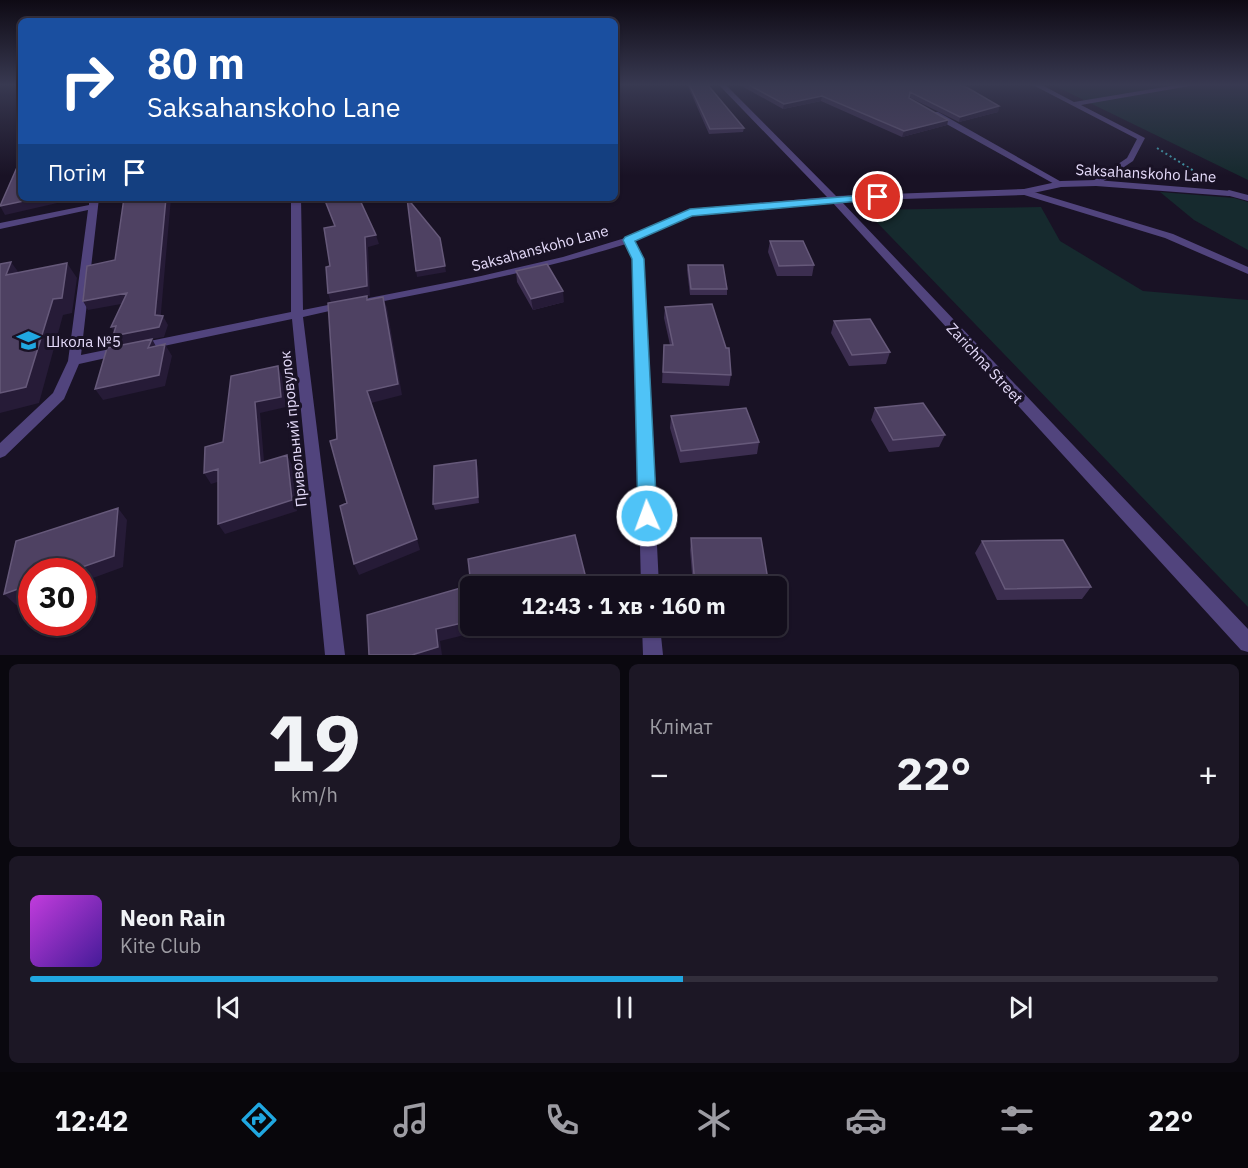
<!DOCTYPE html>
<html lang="uk">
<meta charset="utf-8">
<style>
body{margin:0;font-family:"IBM Plex Sans",sans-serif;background:#1c1725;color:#f1f3f6;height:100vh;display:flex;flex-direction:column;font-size:22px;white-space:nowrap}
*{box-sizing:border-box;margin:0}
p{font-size:20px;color:#9d9ca3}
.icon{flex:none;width:33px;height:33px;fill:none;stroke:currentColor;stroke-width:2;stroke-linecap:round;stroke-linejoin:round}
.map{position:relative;height:655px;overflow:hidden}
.drawer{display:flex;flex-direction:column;gap:9px;padding:9px;background:#0a080f;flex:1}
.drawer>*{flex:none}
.guide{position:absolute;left:18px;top:18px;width:600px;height:183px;border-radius:9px;box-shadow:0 2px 4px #0004,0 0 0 2px #322e3b;background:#1a4fa0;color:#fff;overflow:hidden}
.speed{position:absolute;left:18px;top:558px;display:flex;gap:12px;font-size:30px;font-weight:700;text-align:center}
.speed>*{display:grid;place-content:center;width:78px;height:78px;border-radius:50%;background:#130e1c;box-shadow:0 2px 4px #0004,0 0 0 2px #322e3b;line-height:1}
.speed .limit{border:9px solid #d22;background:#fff;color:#111}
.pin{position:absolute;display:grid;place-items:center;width:51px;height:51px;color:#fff;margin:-26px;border:3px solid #fff;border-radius:50%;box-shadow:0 2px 6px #0007}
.me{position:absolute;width:66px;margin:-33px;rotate:358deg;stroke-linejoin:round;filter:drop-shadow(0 0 4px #0008)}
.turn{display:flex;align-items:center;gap:21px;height:126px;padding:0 30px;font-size:27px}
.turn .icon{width:78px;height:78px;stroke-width:2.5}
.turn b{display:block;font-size:42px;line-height:51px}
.then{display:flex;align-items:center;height:57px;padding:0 30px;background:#0003;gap:12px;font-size:22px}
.big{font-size:45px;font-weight:700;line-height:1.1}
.drawer .tile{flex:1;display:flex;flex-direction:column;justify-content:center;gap:9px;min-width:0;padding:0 21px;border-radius:9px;background:#1c1725}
.drawer .dial{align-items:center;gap:0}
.dial b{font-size:78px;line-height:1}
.song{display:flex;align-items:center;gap:18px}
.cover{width:72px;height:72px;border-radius:9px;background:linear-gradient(135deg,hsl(290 70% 55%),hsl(260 70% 35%))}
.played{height:6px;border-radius:3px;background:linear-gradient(90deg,#20a7e1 55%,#322e3b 55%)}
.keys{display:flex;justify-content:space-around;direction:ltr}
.heat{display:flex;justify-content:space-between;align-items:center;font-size:33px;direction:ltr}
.drawer .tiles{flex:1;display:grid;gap:9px;grid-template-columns:1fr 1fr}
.tile:last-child{grid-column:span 2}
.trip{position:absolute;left:460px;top:576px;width:327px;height:60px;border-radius:9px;background:#130e1c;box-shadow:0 2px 4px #0004,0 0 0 2px #322e3b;font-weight:700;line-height:60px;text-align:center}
.tabs{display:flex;height:96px;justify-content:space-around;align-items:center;background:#08060b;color:#9d9ca3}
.tabs .icon{width:42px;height:42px}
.tabs .selected{color:#20a7e1}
.tabs b{font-size:27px;color:#f1f3f6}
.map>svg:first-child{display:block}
.green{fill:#162a2e}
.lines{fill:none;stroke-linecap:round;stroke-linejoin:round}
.path{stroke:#409aa9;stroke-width:2;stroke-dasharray:2 3;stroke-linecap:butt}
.lane{fill:#51447d;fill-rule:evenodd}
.street{fill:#51447d;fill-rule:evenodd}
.wall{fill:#3c2e50}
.shaded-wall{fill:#261b37}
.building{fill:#4e4162;stroke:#66597a;stroke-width:1.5}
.route{fill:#4fc3f7;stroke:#337fa1;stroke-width:1.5}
.labels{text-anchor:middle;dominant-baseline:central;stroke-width:6;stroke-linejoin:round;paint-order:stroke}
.street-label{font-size:15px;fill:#e5dbfa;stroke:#191225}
.poi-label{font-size:15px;fill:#e5dbfa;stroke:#191225;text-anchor:start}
</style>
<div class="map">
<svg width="1248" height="655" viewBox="0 0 1248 655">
<rect width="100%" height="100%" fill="#191225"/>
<path class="green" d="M 1248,84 L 1248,180 L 1053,85 Z
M 1160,192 L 1234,198 L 1248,202 L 1248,250 L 1194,220 Z
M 1041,207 L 1060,241 L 1143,291 L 1248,300 L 1248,607 L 865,210 Z"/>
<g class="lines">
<path class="path" d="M 1157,148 L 1194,171"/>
<path class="lane" d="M 1031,84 L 1040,84 L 1074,102 L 1182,84 L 1201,84 L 1081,105 L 1145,138 L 1133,161 L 1096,186 L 1093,185 L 1093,181 L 1127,158 L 1137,139 Z
M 932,112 L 938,112 L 1065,184 L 1064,186 L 1058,186 L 932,116 Z
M 1024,189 L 1173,234 L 1248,267 L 1248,274 L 1165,238 L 1021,194 L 1021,190 Z
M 1229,190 L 1248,195 L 1248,201 L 1226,195 L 1224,193 Z"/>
<path class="street" d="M 718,84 L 725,84 L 836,196 L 1024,189 L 1061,181 L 1096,180 L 1232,191 L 1234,193 L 1229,196 L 1096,186 L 1061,187 L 1024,195 L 841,201 L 1248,629 L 1248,652 L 1241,650 L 832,202 L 692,215 L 635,241 L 643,259 L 659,586 L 641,586 L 633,259 L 626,244 C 541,270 456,287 369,304 L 363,301 L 369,298 L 481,276 L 563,257 L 625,238 L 690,209 L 827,197 Z
M 89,198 L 99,198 L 81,355 L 120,347 L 126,351 L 124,354 L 79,364 L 64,399 L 5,456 L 0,458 L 0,443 L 53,393 L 68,361 L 88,210 L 0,229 L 0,223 L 89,205 Z
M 291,198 L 301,198 L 303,310 L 343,302 L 349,305 L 347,307 L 303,317 L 345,655 L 325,655 L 292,319 L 140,351 L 134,347 L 140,343 L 291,312 Z
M 642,626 L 660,626 L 663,655 L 643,655 Z"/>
</g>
<path class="wall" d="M 687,84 L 707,84 L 744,128 L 743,132 L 709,134 Z
M 738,84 L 957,84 L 999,106 L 998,112 L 959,122 L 909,97 L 909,98 L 948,120 L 947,125 L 902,137 L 821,101 L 783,109 Z
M 770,241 L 814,265 L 812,276 L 777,276 L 768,252 Z
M 688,265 L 727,289 L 727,295 L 690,295 L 687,270 Z
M 516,271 L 564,302 L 533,310 L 517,282 Z
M 665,307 L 731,375 L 729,386 L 662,383 L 664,345 L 670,345 L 664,318 Z
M 834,321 L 890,352 L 886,364 L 849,366 L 831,333 Z
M 875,408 L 945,435 L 939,447 L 889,452 L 871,420 Z
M 671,416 L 759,442 L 757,454 L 680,463 L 670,428 Z
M 478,467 L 479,503 L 435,510 L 433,504 Z
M 691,538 L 769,586 L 693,586 L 690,550 Z
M 982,541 L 1091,587 L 1082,599 L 997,600 L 975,553 Z"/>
<path class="shaded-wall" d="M 822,96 L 821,101 L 783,109 L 784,104 Z
M 999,106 L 998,112 L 959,122 L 960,117 Z
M 948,120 L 947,125 L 902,137 L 904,131 Z
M 38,198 L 79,198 L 5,215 L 0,206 Z
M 166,198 L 171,198 L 160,324 L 155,315 Z
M 376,235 L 379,244 L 368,247 L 370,296 L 367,296 L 370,307 L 331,303 L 328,293 L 365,237 Z
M 11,262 L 22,277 L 6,275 Z
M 67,263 L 77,278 L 72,313 L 63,315 L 39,403 L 0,413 L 0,393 Z
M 445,266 L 446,272 L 417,277 L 416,271 Z
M 563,291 L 564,302 L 533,310 L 531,299 Z
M 127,293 L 132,302 L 88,310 L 83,301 Z
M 383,297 L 387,308 L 402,395 L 371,403 L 367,391 Z
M 163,316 L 168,325 L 164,337 L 152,339 L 158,350 L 119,345 L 113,336 L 116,335 L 111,327 Z
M 165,344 L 172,356 L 165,386 L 103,400 L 95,389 Z
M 278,366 L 282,377 L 286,407 L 260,413 L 265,473 L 260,463 L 255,402 Z
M 287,455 L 292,465 L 297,511 L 225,534 L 218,524 Z
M 476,460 L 478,467 L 479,503 L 478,497 Z
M 218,469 L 224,480 L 211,484 L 204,473 Z
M 118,508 L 127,520 L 123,567 L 82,582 L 82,572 L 68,572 Z
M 417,539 L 420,550 L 359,575 L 354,564 Z
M 32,584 L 32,600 L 16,605 L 4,594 Z
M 471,621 L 471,626 L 501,626 L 440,641 L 442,655 L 412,655 L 436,629 Z"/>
<path class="building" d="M 689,84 L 707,84 L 744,128 L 710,129 Z
M 747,84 L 957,84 L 968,88 L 999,106 L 960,117 L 910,92 L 909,98 L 948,120 L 904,131 L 822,96 L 784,104 Z
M 21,164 L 21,198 L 38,198 L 0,206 L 18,165 Z
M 124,198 L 166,198 L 155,315 L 163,316 L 159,327 L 113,336 L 116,326 L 111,327 L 127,293 L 83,301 L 87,266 L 115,260 Z
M 324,198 L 359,198 L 376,235 L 365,237 L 367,286 L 328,293 L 326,267 L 330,266 L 324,228 L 335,226 Z
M 407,198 L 440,238 L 445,266 L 416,271 Z
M 770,241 L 803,241 L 814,265 L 779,266 Z
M 11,262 L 6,275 L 67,263 L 62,298 L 53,299 L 26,387 L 0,393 L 0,264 Z
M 547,264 L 563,291 L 531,299 L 516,271 Z
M 688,265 L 723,265 L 727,289 L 691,289 Z
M 367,296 L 367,300 L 383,297 L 398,384 L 367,391 L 417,539 L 354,564 L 340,506 L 347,503 L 330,441 L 337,439 L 328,303 Z
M 712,304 L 726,348 L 729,348 L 731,375 L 663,372 L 664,345 L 673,345 L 665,307 Z
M 870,319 L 890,352 L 852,355 L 834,321 Z
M 152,339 L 148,348 L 165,344 L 159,375 L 95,389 L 107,348 Z
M 278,366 L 281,397 L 255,402 L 260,463 L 287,455 L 292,500 L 218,524 L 218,469 L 204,473 L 205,447 L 223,442 L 231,376 Z
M 923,403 L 945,435 L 893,440 L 875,408 Z
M 746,408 L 759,442 L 681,451 L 671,416 Z
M 476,460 L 478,497 L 433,504 L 434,466 Z
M 118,508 L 114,556 L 68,572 L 32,572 L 32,584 L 4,594 L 16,541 Z
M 575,535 L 588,586 L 471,586 L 471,621 L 436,629 L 438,647 L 412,655 L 369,655 L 367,615 L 471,585 L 468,559 Z
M 691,538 L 761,538 L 769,586 L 695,586 Z
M 1063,540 L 1091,587 L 1005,589 L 982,541 Z"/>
<linearGradient id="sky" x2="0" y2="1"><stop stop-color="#0e0a14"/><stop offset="0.48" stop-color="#383951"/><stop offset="1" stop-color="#383951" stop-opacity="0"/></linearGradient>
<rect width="1248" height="176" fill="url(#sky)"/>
<path class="route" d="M 878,194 L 881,195 L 881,199 L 692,216 L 635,241 L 644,259 L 657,516 L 654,522 L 647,524 L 641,522 L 638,516 L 632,259 L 623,240 L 625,237 L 690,209 Z"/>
<defs>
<symbol id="school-bare" viewBox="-9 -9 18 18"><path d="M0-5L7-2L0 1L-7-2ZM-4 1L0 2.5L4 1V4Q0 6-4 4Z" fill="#20a7e1" stroke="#191225" stroke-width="2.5" paint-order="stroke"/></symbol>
</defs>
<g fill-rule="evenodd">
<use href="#school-bare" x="12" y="324" width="33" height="33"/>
</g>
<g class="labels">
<g class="street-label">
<text transform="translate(1146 173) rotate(3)">Saksahanskoho Lane</text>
<text transform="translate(540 248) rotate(-15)">Saksahanskoho Lane</text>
<text transform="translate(985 363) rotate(47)">Zarichna Street</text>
<text transform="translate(293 429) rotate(-96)">Привольний провулок</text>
</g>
<g class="poi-label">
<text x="46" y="341">Школа №5</text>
</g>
</g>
</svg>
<div class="speed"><div class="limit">30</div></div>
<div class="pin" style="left:878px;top:197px;background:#d93025"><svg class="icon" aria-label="arrive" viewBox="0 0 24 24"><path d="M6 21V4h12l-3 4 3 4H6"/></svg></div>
<svg class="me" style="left:647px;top:516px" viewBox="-20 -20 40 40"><circle r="17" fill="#4fc3f7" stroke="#fff" stroke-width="3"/><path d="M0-11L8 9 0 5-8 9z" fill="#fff"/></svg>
<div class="trip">12:43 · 1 хв · 160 m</div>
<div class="guide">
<div class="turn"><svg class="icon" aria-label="right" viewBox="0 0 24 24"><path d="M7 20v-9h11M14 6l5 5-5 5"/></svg><div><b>80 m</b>Saksahanskoho Lane</div></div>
<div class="then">Потім<svg class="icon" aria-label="arrive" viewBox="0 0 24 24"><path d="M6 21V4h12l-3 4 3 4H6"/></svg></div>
</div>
</div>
<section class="drawer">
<div class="tiles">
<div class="tile dial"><b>19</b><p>km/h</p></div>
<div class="tile"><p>Клімат</p>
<div class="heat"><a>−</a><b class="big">22°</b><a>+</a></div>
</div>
<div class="tile">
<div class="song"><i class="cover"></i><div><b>Neon Rain</b><p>Kite Club</p></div></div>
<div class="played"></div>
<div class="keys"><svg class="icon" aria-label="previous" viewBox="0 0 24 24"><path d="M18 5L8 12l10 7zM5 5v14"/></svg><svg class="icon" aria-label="pause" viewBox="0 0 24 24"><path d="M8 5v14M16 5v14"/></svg><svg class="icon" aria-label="next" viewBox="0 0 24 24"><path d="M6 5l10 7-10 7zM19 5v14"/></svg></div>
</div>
</div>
</section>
<nav class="tabs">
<b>12:42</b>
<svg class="icon selected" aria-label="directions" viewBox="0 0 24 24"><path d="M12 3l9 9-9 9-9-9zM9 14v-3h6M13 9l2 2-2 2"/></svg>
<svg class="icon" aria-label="music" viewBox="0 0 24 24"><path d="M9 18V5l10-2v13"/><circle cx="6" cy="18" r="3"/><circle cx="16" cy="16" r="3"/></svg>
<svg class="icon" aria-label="phone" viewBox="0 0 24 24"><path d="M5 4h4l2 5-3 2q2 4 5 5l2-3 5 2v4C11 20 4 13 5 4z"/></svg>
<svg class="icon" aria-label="climate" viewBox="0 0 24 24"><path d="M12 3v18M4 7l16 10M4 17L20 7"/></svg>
<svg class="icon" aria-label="car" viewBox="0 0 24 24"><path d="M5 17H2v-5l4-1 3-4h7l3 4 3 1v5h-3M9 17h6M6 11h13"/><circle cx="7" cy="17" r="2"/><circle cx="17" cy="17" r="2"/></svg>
<svg class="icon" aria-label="filters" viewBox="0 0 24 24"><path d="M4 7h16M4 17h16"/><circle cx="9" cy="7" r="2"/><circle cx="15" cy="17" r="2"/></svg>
<b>22°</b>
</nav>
